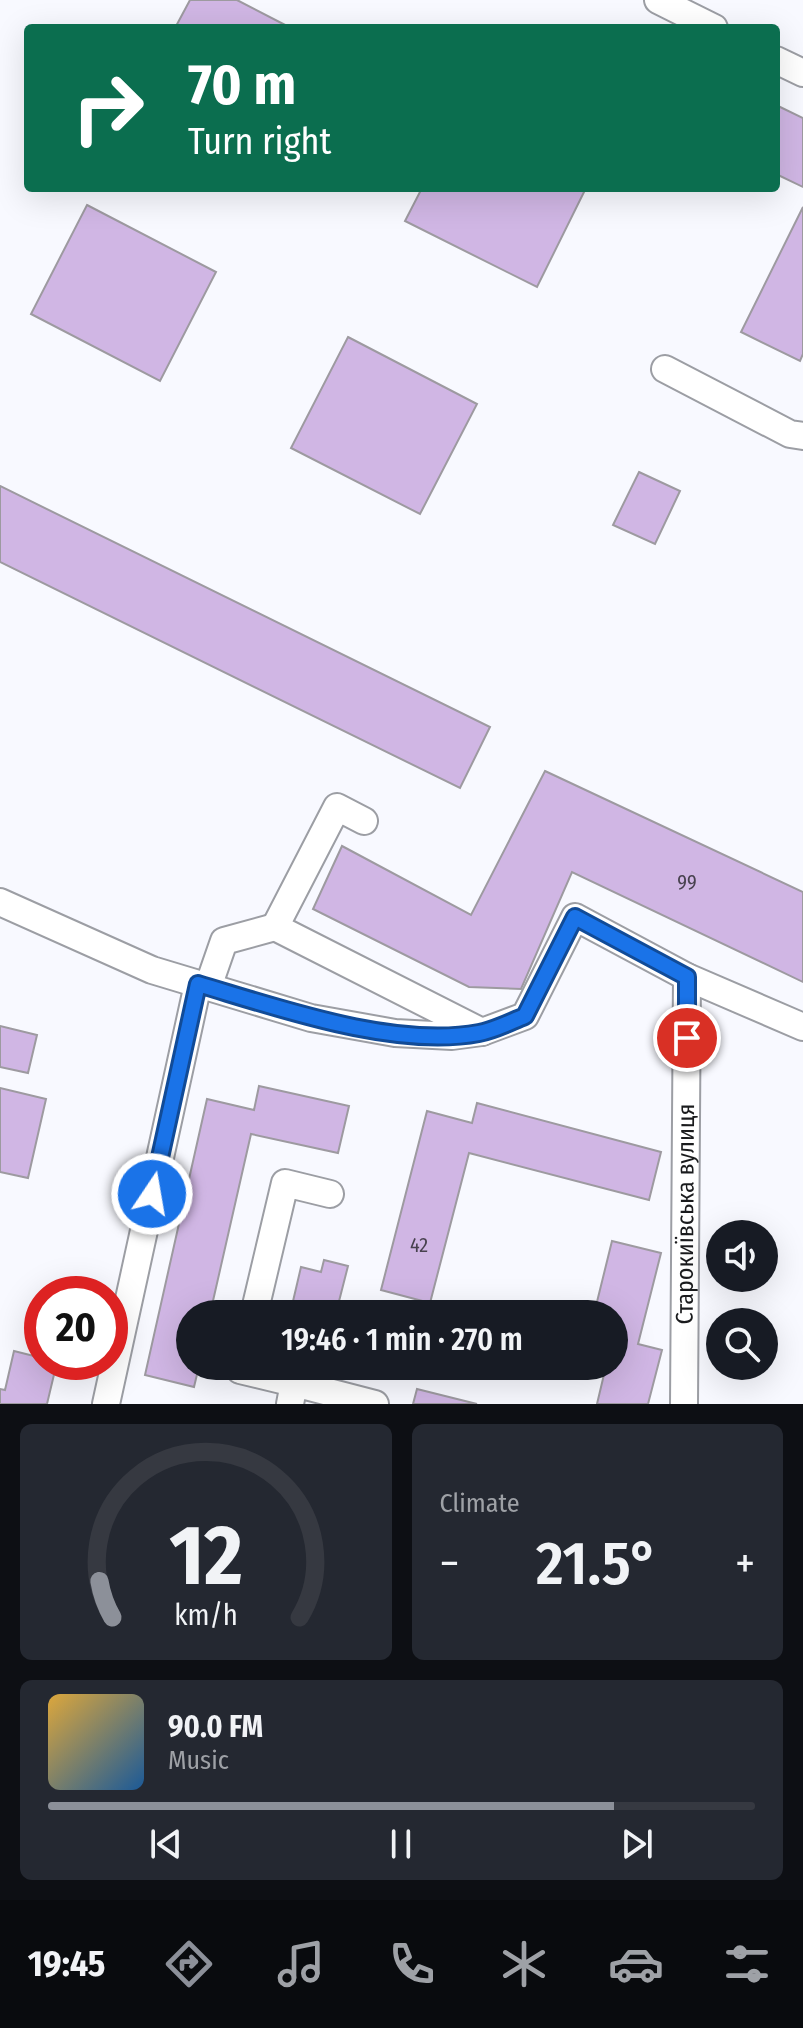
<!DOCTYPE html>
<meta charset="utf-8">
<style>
body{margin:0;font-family:"Fira Sans Condensed",sans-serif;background:#242831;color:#f1f3f6;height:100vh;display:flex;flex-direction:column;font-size:30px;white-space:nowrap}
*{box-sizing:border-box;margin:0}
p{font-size:26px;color:#9ea1a6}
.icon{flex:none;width:44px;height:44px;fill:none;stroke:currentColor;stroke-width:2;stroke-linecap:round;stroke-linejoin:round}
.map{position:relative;height:1404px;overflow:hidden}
.drawer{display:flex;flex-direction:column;gap:20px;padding:20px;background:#0d0f14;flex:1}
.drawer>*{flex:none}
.banner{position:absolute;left:24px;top:24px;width:756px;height:168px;border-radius:8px;box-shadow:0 8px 32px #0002;background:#0b6e4f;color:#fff;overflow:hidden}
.tools{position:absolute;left:706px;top:1220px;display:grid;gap:16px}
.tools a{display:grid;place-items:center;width:72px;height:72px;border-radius:50%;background:#171b24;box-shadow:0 8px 32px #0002;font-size:40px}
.speed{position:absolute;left:24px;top:1276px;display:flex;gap:16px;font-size:40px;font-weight:700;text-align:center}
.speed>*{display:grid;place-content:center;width:104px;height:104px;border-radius:50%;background:#171b24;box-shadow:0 8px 32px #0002;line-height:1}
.speed .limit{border:12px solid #d22;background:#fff;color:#111}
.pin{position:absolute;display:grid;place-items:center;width:68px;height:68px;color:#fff;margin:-34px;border:4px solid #fff;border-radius:50%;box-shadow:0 2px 8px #0007}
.me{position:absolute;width:88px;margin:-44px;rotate:12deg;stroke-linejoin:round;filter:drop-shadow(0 0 6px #0008)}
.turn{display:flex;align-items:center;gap:28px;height:168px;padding:0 32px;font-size:36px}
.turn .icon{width:104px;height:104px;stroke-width:2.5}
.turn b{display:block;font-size:56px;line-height:68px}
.big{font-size:60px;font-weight:600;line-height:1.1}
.drawer .tile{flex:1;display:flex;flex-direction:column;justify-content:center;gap:12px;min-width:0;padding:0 28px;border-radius:12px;background:#242831}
.drawer .dial{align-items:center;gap:0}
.dial svg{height:208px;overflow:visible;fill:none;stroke:#363941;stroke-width:7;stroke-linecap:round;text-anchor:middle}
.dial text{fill:#f1f3f6;stroke:none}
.song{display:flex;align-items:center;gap:24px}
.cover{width:96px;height:96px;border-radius:12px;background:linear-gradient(135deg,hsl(40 70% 55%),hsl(210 70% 35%))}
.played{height:8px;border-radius:4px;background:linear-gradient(90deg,#8c9099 80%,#363941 80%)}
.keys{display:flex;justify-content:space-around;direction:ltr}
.heat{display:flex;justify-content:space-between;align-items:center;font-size:44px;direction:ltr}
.drawer .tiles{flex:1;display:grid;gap:20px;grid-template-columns:1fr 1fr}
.tile:last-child{grid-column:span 2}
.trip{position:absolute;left:176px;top:1300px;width:452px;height:80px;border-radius:40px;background:#171b24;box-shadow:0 8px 32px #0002;font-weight:600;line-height:80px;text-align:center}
.menu{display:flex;height:128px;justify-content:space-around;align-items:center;background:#090b0e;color:#9ea1a6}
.menu .icon{width:56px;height:56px}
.menu .on{color:#8c9099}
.menu b{font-size:36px;color:#f1f3f6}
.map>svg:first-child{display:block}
.building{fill:#d0b6e4;stroke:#9d9aa0;stroke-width:2}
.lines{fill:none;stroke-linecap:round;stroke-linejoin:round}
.minor-casing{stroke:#9c9ea4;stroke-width:30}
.minor{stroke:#fff;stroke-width:26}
.route-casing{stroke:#114b97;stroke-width:20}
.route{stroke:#1a73e8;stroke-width:14}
.labels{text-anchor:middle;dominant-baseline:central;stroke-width:7;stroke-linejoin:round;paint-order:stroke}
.number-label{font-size:20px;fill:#48424f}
.street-label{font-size:24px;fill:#1a1b1d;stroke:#fff}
</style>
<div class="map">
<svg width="803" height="1404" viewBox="0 0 803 1404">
<rect width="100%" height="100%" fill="#f8f9ff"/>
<path class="building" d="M 190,0 L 237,0 L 291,28 L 175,28 Z
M 776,105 L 803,118 L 803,187 L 776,174 Z
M 422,188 L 586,188 L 537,287 L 405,221 Z
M 87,205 L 216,272 L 160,381 L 31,314 Z
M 803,207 L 803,354 L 800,361 L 741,332 Z
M 348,337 L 477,404 L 420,514 L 291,448 Z
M 639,472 L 680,491 L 655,544 L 613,525 Z
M 0,486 L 490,727 L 460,788 L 0,562 Z
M 545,771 L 803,892 L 803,982 L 572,872 L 521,989 L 469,987 L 313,909 L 342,846 L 471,915 Z
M 0,1026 L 37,1035 L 28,1073 L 0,1067 Z
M 259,1086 L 349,1106 L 338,1153 L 251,1134 L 210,1314 L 190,1314 L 190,1366 L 199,1366 L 194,1387 L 145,1375 L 207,1099 L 254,1110 Z
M 0,1088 L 46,1099 L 28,1178 L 0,1172 Z
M 477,1103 L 661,1152 L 649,1200 L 469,1153 L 430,1303 L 381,1290 L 427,1111 L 472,1123 Z
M 612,1241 L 661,1253 L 638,1344 L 662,1350 L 648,1404 L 597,1404 L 606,1366 L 614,1366 L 614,1314 L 594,1314 Z
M 324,1260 L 348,1266 L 336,1313 L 315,1308 L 314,1314 L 290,1314 L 301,1267 L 321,1272 Z
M 14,1351 L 42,1358 L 42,1362 L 57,1362 L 47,1404 L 0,1404 L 0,1389 L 5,1390 Z
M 417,1389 L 477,1404 L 413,1404 Z"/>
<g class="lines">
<defs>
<g id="minor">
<path d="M 658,0 L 714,28"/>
<path d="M 776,60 L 803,73"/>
<path d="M 665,369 L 790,434 L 803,436"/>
<path d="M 364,821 L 337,807 L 275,927 L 482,1032 L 525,1016 L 575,917 L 687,977 L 803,1027"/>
<path d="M 0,902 L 152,970 L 311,1018 L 395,1033 L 452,1036 L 482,1032"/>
<path d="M 208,987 L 224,941 L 275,927"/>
<path d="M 254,1314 L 285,1183 L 330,1194"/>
<path d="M 241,1366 L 240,1370 L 294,1383"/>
<path d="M 106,1404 L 198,984"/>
<path d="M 290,1404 L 294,1383 L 375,1404"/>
<path id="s1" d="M 684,1404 L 687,977"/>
</g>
</defs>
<use href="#minor" class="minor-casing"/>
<use href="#minor" class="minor"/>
</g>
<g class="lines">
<defs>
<path id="route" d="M 152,1194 L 198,984 C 279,1008 395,1049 479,1033 C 495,1030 510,1022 525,1016 L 575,917 L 687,977 L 687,1038"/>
</defs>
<use href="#route" class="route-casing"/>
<use href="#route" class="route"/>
</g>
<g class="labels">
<g class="number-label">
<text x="687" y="882">99</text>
<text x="419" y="1245">42</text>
</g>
<g class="street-label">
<text stroke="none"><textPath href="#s1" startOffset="190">Старокиївська вулиця</textPath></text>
</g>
</g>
</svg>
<div class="tools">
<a><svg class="icon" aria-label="sound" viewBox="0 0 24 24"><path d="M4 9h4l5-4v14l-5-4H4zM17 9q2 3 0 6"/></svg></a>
<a><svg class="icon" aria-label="search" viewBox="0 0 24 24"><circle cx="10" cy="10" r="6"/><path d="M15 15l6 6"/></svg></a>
</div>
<div class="speed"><div class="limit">20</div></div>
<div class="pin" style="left:687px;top:1038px;background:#d93025"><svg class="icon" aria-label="arrive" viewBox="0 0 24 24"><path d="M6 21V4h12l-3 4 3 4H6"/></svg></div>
<svg class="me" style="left:152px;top:1194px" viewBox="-20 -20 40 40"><circle r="17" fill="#1a73e8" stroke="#fff" stroke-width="3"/><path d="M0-11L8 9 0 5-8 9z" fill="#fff"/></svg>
<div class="trip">19:46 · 1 min · 270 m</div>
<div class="banner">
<div class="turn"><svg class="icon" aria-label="right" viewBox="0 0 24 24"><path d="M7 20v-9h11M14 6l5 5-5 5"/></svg><div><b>70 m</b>Turn right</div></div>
</div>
</div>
<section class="drawer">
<div class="tiles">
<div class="tile dial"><svg viewBox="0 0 100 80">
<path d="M14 69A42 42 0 1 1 86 69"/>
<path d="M14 69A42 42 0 0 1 9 55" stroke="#8c9099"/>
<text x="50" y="56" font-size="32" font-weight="700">12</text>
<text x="50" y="72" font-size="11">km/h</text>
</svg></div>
<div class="tile"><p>Climate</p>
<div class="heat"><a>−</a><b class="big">21.5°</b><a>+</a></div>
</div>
<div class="tile">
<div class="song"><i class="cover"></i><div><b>90.0 FM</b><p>Music</p></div></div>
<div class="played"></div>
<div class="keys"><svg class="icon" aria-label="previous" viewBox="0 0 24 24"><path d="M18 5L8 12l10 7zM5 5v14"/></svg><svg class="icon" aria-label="pause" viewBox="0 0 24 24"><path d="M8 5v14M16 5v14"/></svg><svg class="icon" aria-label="next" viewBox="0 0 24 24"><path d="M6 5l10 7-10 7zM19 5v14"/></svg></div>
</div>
</div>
</section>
<nav class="menu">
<b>19:45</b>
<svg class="icon on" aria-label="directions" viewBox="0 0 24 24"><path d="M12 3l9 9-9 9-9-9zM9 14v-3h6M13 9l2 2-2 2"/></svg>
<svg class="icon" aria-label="music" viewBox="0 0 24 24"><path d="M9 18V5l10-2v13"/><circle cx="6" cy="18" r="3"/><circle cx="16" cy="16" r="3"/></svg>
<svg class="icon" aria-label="phone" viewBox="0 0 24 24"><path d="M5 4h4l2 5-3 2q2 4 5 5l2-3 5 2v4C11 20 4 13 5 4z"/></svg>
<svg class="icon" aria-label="climate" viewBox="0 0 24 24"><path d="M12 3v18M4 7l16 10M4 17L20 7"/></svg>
<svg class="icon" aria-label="car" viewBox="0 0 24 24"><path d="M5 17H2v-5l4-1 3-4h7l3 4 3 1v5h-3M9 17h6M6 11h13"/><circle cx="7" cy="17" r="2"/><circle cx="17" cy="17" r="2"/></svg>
<svg class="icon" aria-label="filters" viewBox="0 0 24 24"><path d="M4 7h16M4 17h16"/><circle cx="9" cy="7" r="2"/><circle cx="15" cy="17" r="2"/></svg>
</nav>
